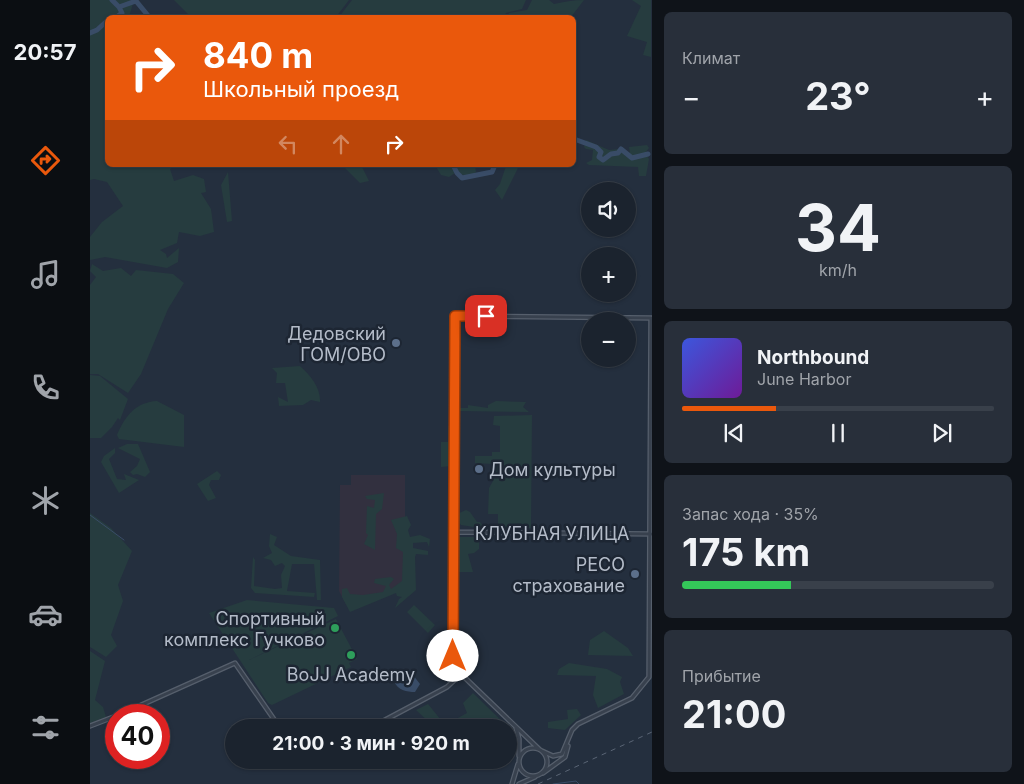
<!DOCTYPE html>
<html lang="ru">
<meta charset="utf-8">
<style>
body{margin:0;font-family:Inter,sans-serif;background:#282f3a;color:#f1f3f6;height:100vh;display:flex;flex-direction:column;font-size:19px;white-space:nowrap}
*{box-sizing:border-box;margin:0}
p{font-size:16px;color:#a0a4aa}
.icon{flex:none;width:28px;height:28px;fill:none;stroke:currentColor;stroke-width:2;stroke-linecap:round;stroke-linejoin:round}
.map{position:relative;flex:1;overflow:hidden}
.sheet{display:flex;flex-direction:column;gap:12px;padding:12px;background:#0f1319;width:372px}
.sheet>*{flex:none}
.top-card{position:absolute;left:15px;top:15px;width:471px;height:152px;border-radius:8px;box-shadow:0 1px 4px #0004,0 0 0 1px #39404a;background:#ea580c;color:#fff;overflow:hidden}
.buttons{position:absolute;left:491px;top:182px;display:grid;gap:10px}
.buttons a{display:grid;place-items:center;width:55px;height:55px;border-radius:50%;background:#1b232e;box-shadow:0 1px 4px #0004,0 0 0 1px #39404a;font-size:25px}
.speed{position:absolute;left:15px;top:704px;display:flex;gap:10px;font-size:25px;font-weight:700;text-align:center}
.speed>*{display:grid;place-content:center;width:65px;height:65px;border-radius:50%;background:#1b232e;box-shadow:0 1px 4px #0004,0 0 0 1px #39404a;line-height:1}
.speed .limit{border:8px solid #d22;background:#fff;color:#111}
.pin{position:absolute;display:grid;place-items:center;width:42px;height:42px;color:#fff;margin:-21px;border-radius:10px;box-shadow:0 2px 8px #0006}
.me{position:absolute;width:55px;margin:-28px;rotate:0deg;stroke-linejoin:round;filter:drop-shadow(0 0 4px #0008)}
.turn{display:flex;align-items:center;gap:18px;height:105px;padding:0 15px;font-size:22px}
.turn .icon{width:65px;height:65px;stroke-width:2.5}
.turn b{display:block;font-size:35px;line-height:42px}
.lanes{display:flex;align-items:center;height:48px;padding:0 15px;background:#0003;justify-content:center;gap:25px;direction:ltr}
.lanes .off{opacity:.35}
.big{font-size:38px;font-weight:700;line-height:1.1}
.sheet .tile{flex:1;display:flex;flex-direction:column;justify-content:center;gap:8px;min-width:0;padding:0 18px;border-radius:8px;background:#282f3a}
.sheet .dial{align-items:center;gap:0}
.dial b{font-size:65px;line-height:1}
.song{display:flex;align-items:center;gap:15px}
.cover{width:60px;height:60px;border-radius:8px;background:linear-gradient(135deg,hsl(230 70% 55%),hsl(280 70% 35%))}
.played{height:5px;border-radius:2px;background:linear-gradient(90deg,#ea580c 30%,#39404a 30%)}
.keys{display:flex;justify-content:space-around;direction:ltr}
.heat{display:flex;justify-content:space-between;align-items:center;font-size:28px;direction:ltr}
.charge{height:8px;border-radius:4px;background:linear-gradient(90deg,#34c759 35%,#39404a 0)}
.trip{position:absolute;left:135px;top:719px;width:292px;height:50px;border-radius:25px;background:#1b232e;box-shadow:0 1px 4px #0004,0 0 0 1px #39404a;font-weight:700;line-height:50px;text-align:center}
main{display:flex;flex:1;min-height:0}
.tab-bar{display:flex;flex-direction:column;width:90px;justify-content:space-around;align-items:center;background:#0b0e12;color:#a0a4aa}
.tab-bar .icon{width:35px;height:35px}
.tab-bar .current{color:#ea580c}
.tab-bar b{font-size:22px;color:#f1f3f6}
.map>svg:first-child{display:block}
.medical{fill:#32303f}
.green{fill:#263c3f}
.water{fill:#394c67}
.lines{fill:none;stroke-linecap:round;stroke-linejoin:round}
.stream{stroke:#394c67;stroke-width:1}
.river{stroke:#394c67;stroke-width:5}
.minor-casing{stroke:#565f6c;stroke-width:5.5}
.minor{stroke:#38414e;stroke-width:3}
.rail{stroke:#5a6575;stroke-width:1;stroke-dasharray:5 5;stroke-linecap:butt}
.route-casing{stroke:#983908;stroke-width:12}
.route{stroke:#ea580c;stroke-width:9}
.service-dot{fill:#5c6f8a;stroke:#1d2633;stroke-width:2}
.leisure-dot{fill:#2e9e5b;stroke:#1d2633;stroke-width:2}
.labels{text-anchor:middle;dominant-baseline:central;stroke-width:5;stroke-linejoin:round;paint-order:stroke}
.poi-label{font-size:18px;fill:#b4bcc9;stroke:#1d2633;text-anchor:end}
.street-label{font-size:18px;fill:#b4bcc9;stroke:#1d2633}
</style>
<main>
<nav class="tab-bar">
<b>20:57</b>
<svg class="icon current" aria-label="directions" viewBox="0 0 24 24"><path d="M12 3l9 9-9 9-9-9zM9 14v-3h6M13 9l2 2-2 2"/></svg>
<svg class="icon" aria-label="music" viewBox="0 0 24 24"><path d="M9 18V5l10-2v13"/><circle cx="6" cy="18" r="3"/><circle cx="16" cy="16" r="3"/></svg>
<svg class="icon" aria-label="phone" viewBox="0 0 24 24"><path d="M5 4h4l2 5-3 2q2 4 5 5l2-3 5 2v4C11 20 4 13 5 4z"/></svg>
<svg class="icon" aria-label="climate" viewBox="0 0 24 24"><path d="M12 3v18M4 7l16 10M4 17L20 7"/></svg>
<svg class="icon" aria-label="car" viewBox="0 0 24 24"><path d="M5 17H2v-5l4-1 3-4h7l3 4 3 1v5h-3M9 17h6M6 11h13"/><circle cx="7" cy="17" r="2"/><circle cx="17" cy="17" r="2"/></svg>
<svg class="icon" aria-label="filters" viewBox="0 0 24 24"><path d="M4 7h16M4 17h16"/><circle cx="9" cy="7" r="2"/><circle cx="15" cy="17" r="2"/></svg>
</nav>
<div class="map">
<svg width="562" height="784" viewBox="0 0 562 784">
<rect width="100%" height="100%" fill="#242f3e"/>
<path class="medical" d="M 261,475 L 315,475 L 315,586 L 257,606 L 249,591 L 250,485 L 261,485 Z"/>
<path class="green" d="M 0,0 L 44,0 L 39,17 L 18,18 L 18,165 L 86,165 L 80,169 L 84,181 L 103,175 L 114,179 L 116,192 L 111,193 L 121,209 L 124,232 L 110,236 L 89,232 L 87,243 L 70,250 L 76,254 L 77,258 L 89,248 L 88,262 L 77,268 L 15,257 L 0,260 L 0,237 L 12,222 L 33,206 L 17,182 L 4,179 L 0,180 Z
M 84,0 L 259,0 L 246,17 L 102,18 Z
M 262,0 L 436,0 L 432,9 L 416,13 L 414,17 L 249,17 Z
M 442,0 L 459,0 L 464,4 C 474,2 483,0 494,0 L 481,17 L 416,17 L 419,13 L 437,10 Z
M 542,0 L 561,0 L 561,57 L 553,55 L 557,42 L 537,36 L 551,6 Z
M 496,140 L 519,150 L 530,149 L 540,153 L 539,147 L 557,145 L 559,148 L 555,153 L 559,159 L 556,176 L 549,176 L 548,167 L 499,165 L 496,163 L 502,160 L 503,150 L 496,149 L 494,147 Z
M 252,165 L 271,165 L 279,181 L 270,183 Z
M 345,165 L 385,165 L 386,172 C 380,179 372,174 365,173 L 359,177 L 351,175 Z
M 422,165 L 429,166 L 412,200 L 405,190 L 410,184 L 416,166 Z
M 138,172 L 142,221 L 137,222 L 131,185 Z
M 2,264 L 13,271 L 31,268 L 41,276 L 46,270 L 83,274 L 94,283 L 78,309 L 51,374 L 38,393 L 8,374 L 0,374 L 0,285 L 6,277 L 0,271 Z
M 210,366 C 220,375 231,388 230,402 L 221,400 L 213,405 L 189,406 L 188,397 L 198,402 L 195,383 L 186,383 L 187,373 L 182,368 Z
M 0,375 L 10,376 L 38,399 L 30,420 L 28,418 L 22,427 L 11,438 L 0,438 Z
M 67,401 L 94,415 L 94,447 L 29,439 L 27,435 C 35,416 46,402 67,401 Z
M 406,401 L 436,402 L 433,407 L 439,412 L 369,411 L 370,408 L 378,408 L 378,405 L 398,408 L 398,405 Z
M 442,415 L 441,528 L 408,528 L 408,514 L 398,514 L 399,488 L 403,481 L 403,464 L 385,463 L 385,456 L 402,456 L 402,452 L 410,452 L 410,426 L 403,425 L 404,416 Z
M 358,426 L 360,427 L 361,466 L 351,467 L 351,442 L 358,442 Z
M 37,444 L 48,444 L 60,472 L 55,477 L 47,474 L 43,475 L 40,472 L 47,466 L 50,459 L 28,448 Z
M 25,448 L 25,453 L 19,459 L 27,479 L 36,480 L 34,474 L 49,480 L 29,493 L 11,462 L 14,456 Z
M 127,471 L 131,475 L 129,480 L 121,480 L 119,485 L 126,498 L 118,501 L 107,484 Z
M 294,493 L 292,509 L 286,514 L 285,550 L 274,544 L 278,535 L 276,533 L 277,506 L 284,508 L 285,500 L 277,499 L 275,496 Z
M 376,510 L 380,512 L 387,522 L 390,522 L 393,526 L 391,528 L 371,525 L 368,521 L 367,514 Z
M 0,513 L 21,528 L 42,551 L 28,585 L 33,601 L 21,635 L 27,646 L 16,657 L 0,647 Z
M 317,516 L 321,525 L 318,530 L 320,537 L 330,535 L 340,539 L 339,547 L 337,542 L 323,543 L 323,548 L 338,551 L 338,555 L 326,554 L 325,557 L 326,590 L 305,608 L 309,599 L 312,597 L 307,596 L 306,593 L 260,612 L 252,597 L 252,589 L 257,588 L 260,594 L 273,595 L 293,592 L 296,586 L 284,583 L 285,579 L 301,577 L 304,579 L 299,585 L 301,589 L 312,581 L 313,552 L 306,548 L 307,534 L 301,520 Z
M 180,534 L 187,537 L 184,545 L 201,556 L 230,560 L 231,600 L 227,600 L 224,564 L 202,564 L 197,591 L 225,593 L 224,597 L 165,593 L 161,588 L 163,557 L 165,560 L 164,586 L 185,589 L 192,588 L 191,575 L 195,566 L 192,563 L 185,566 L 181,560 L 173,558 L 182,553 L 179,546 Z
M 368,537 L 389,537 L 389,549 L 384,553 L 378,554 L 383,572 L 368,572 Z
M 157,600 L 244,608 L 248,616 L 159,660 L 246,619 L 267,659 L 259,663 L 261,667 L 182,705 L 178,703 L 119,613 Z
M 324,605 L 345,625 L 338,633 L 317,612 Z
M 514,631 L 538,648 L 543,656 L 498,655 L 500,640 Z
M 0,651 L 15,661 L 5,700 L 13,707 L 16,717 L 0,723 Z
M 479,663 L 517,669 L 532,677 L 530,682 L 534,694 L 508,708 L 503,695 L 506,676 L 467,675 L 469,669 Z
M 383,693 L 424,733 L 419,738 L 419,728 L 344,727 L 326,710 L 338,704 L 355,725 L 377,713 L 373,703 Z
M 487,709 L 491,715 L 475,730 L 458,728 L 458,722 L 478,719 L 477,710 Z"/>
<path class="water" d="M 319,670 L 330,684 L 325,692 C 317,692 307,690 304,681 L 308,673 Z"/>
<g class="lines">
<path class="stream" d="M 0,515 L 34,540
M 463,784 L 486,781 L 489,784"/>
<path class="river" d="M 22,0 L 29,7 L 32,13 L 25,18
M 29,7 L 46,1 L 60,18
M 0,33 L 7,30 L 18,20
M 484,139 L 506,147 L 511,152 L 509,157 L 513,160 L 521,154 L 528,153 L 531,149 L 542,158 L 558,154
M 363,165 L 367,173 L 372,178 L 402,172 L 405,165"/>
<defs>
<path id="minor" d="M 364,532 L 561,534
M 29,715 L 145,663 L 190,728
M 0,726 L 26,716
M 280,728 L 357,687 L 371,674
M 426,728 L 429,739 L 429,756
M429 762a14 14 0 1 1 28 0a14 14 0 1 1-28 0Z
M 449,749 L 371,674 L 363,661 L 365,316 L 561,318 L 559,677 L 542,698 L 488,724 L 482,730 L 472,754 L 463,756 L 452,751
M 212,760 L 214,763 L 219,760
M 453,773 L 475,757 L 478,746
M 422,784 L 428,764
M 429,784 L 445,777"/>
</defs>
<use href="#minor" class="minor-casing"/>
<use href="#minor" class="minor"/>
<path class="rail" d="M 448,784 L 562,732"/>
</g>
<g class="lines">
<defs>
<path id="route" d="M 363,656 L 365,316 L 396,316"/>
</defs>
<use href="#route" class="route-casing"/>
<use href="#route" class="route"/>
</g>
<g class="service-dot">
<circle cx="306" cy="343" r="5"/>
<circle cx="389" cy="469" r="5"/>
<circle cx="545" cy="574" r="5"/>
</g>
<g class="leisure-dot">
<circle cx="245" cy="628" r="5"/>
<circle cx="261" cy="655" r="5"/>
</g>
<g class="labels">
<g class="poi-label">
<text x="296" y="333">Дедовский<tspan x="296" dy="21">ГОМ/ОВО</tspan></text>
<text x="399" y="469" text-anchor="start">Дом культуры</text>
<text x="535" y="564">РЕСО<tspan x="535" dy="21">страхование</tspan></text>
<text x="235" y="618">Спортивный<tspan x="235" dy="21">комплекс Гучково</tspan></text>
<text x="261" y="674" text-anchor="middle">BoJJ Academy</text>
</g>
<g class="street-label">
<text x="462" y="533">КЛУБНАЯ УЛИЦА</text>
</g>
</g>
</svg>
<div class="buttons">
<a><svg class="icon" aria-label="sound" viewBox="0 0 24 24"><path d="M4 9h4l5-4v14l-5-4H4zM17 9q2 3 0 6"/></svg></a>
<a>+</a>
<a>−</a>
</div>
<div class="speed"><div class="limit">40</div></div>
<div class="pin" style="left:396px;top:316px;background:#d93025"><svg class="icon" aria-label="arrive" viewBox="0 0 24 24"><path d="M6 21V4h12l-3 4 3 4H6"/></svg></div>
<svg class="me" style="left:363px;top:656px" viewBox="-20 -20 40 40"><circle r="19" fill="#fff"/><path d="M0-13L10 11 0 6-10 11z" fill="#ea580c"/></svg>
<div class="trip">21:00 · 3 мин · 920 m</div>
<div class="top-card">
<div class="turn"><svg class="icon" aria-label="right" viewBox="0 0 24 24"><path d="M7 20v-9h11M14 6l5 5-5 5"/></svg><div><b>840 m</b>Школьный проезд</div></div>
<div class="lanes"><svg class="icon off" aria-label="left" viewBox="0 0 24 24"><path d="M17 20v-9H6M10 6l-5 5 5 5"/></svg><svg class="icon off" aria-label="ahead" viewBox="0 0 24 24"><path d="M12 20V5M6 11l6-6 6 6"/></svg><svg class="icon" aria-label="right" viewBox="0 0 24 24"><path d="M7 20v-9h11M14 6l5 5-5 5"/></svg></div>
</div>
</div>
<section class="sheet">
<div class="tile"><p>Климат</p>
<div class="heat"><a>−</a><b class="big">23°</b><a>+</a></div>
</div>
<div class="tile dial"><b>34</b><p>km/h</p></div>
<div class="tile">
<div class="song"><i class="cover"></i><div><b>Northbound</b><p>June Harbor</p></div></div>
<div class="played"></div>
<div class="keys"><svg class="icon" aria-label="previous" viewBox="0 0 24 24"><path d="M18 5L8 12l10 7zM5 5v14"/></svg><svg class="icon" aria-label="pause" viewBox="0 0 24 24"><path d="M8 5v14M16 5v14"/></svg><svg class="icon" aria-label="next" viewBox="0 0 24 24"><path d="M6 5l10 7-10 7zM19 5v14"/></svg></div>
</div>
<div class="tile"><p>Запас хода · 35%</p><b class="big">175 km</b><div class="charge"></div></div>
<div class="tile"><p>Прибытие</p><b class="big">21:00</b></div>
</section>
</main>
